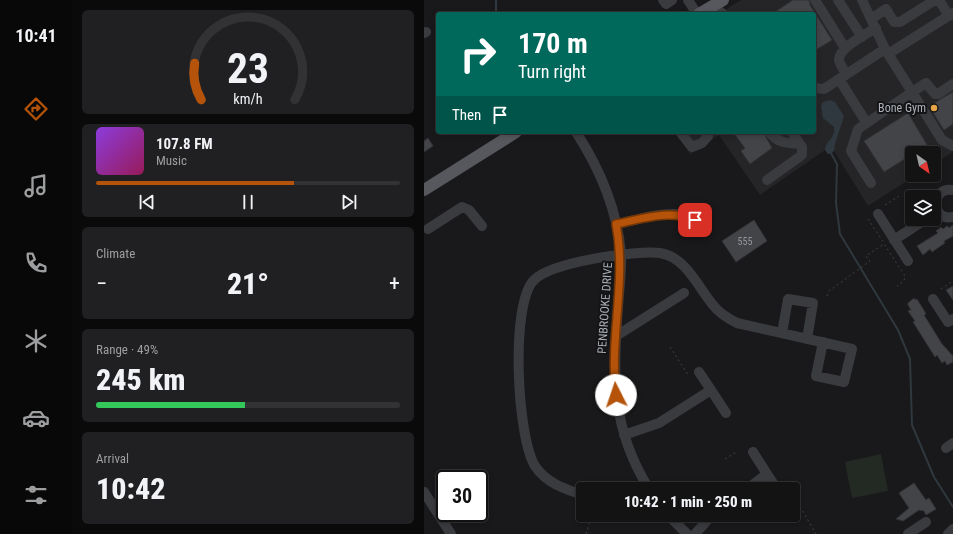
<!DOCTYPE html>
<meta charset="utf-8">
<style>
body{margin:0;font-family:"Roboto Condensed",sans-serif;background:#202022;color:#f1f3f6;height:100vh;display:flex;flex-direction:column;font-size:15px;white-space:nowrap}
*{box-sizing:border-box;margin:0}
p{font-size:13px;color:#9d9ea0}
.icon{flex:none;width:22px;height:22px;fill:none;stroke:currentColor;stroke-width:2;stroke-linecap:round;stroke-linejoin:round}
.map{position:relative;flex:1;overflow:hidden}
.drawer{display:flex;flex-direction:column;gap:10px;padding:10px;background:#0a0a0b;width:352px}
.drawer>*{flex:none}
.top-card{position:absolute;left:12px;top:12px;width:380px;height:122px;border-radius:4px;box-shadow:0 2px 6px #0003,0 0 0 1px #323234;background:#00695c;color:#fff;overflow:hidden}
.needle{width:26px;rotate:146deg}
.fabs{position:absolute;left:481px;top:146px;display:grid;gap:8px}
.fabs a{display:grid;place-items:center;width:36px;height:36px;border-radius:4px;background:#131314;box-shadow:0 2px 6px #0003,0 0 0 1px #323234;font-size:20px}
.speed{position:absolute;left:12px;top:470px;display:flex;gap:8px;font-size:20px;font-weight:700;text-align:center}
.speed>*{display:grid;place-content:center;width:52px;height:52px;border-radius:50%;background:#131314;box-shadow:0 2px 6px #0003,0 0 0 1px #323234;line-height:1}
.speed .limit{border:2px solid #111;border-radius:6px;background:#fff;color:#111}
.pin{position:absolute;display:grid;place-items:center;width:34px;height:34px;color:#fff;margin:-17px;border-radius:8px;box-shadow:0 2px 6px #0006}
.me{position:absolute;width:44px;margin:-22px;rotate:356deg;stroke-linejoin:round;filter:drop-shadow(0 0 3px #0008)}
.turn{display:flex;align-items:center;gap:14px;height:84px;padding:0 16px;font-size:18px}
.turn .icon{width:52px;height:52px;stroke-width:2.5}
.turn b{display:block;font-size:28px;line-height:34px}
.then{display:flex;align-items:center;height:38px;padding:0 16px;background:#0003;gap:8px;font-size:15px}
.big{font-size:30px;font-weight:800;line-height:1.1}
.drawer .widget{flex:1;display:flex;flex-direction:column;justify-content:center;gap:6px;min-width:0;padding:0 14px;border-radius:6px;background:#202022}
.drawer .dial{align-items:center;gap:0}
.dial svg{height:104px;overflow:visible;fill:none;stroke:#323234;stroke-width:7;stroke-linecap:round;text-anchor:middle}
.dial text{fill:#f1f3f6;stroke:none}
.song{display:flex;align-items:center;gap:12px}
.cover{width:48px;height:48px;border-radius:6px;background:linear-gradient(135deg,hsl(270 70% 55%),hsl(330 70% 35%))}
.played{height:4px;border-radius:2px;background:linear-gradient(90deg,#b45309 65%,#323234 65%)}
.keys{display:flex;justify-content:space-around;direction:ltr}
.heat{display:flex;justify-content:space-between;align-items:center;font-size:22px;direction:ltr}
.charge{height:6px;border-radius:3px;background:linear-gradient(90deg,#34c759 49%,#323234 0)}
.trip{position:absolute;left:152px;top:482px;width:224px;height:40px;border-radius:4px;background:#131314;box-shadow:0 2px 6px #0003,0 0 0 1px #323234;font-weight:800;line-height:40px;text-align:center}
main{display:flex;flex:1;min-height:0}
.dock{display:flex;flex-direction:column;width:72px;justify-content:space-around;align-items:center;background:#080808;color:#9d9ea0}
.dock .icon{width:28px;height:28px}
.dock .active{color:#b45309}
.dock b{font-size:18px;color:#f1f3f6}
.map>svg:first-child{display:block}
.built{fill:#252527}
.green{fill:#232a23}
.water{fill:#2f383e}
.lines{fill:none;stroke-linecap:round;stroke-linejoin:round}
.stream{stroke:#2f383e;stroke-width:2}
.building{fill:#434447;stroke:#333336}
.path{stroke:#404246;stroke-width:1;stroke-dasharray:2 3;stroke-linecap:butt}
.minor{stroke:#3a3b3f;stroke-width:10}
.major{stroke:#56585e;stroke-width:12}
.route-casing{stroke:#753606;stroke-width:10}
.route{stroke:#b45309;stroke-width:7}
.poi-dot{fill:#e4a447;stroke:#141416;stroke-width:1.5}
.labels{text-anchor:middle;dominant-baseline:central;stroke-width:4;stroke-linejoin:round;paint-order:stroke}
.number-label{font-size:10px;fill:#92969c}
.poi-label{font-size:12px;fill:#acb1b9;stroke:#141416;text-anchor:end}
.street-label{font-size:12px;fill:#acb1b9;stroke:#141416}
</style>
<main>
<nav class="dock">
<b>10:41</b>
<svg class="icon active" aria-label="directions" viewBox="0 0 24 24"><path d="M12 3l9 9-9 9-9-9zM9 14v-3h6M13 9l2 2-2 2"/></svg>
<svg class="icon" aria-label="music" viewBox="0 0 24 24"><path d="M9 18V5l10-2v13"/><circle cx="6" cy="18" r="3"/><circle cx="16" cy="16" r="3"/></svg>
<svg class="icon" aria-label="phone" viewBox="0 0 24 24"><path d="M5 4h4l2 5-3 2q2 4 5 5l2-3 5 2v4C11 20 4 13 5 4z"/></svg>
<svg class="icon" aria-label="climate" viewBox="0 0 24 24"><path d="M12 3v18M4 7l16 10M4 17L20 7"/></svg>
<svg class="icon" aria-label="car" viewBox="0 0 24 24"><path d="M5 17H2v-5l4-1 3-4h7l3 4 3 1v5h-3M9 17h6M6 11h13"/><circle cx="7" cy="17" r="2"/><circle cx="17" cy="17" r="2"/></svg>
<svg class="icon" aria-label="filters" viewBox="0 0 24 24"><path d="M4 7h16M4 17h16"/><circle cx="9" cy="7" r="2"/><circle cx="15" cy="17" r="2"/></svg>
</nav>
<section class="drawer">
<div class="widget dial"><svg viewBox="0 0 100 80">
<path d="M14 69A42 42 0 1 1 86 69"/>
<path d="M14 69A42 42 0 0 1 9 41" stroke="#b45309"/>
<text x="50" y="56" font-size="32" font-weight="700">23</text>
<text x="50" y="72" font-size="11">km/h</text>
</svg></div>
<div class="widget">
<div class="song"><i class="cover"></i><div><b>107.8 FM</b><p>Music</p></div></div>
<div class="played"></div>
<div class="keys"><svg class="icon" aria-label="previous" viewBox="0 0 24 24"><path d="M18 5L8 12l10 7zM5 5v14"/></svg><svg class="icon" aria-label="pause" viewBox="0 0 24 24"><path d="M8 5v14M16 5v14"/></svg><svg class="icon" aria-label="next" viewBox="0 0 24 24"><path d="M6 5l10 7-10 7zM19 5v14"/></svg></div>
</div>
<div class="widget"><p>Climate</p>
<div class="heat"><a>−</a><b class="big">21°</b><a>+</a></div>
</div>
<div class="widget"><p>Range · 49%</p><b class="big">245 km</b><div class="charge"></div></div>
<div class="widget"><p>Arrival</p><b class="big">10:42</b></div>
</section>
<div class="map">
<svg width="529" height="534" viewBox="0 0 529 534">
<rect width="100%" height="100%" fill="#19191b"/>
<path class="built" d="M 317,0 L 529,0 L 529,142 L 522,139 L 463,44 L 395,93 L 460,56 L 515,143 L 529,152 L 510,164 L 510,153 L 488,153 L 488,175 L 492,175 L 444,206 L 407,146 L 336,195 L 295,135 L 266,154 L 251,132 L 390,132 L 390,14 L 295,14 Z"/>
<path class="green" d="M 457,454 L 464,491 L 428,498 L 421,462 Z"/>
<path class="water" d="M 406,100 L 411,102 L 420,116 L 411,144 L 410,151 L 407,154 L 404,154 L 401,150 C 402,140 412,138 410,127 L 399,118 L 397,106 L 399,102 Z"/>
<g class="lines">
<path class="stream" d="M 72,14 L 72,0
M 407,153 L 413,164 L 412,203 L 416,234 L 474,330 L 486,359 L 488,425 L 510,477 L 529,507"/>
</g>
<path class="building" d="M 369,0 L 385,0 L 386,5 L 408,40 L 390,51 L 390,14 L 348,14 Z
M 529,92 L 529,124 L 520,130 L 505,106 Z
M 484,113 L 503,145 L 460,172 L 440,141 Z
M 309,132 L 339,132 L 348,148 L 326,164 L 317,151 L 321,148 Z
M 4,138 L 9,146 L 0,152 L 0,141 Z
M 330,220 L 343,241 L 312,262 L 298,241 Z
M 529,225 L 529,236 L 520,241 L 521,243 L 508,252 L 506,249 L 499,255 L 493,246 L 514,233 L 512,231 L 517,227 L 519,229 L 523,226 L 525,228 Z
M 529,286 L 529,300 L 522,290 Z
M 490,298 L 491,300 L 493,299 L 502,314 L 500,315 L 518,344 L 529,356 L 529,362 L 523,365 L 521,361 L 518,363 L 513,355 L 511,357 L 489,322 L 491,321 L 484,311 L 487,310 L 484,305 L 484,303 Z
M 490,483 L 502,500 L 505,498 L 512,509 L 502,515 L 500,511 L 495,510 L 479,521 L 472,519 L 485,508 L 475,493 Z"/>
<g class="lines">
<path class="path" d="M 497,153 L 505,148 L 507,144
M 461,205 L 475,196
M 444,219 L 460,243
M 517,289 L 529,281
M 403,296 L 405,291 L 446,261 L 442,256 L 460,244 L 481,276 L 480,281 L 473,286
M 246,347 L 265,376
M 301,459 L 314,451
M 371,498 L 392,534
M 341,517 L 343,515
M 162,534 L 168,515"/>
<path class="minor" d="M 239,0 L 242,4 L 248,0
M 264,0 L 273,14
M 391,0 L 421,48
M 414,0 L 438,37
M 438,0 L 461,49 L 488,92 L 502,83 L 511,94 L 514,94 L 529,84
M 515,0 L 525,16
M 289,6 L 299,14
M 447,19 L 462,9 L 470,22 L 476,22 L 511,0
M 0,33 L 2,32
M 464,54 L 529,13
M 422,74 C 420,70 416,65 415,60 C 414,48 442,34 452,28
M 415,79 L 442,122
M 390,88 L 400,89 L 461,49
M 152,132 C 176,169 193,209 197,253 C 198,271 195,290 194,307 C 189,376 187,428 225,489
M 256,132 L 268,147 L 278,143 L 284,136 L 284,132
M 345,132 C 354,143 362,143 376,144
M 343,180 L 378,155 L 378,147 L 368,132
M 447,183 L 427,151 L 434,129 L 488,92 L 518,140 L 529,146
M 529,190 C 506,186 507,222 529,217
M 454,214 L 484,261
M 193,224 C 213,220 252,207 270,219 C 274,222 277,228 280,232
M 4,229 L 38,207 L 45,210 L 58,226
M 470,240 L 502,219
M 509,299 L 524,322 L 529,319
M 358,333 L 364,299 L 389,303 L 383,339
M 192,336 L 260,293
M 275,372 L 287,390
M 200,435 L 235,423 L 287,390 L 302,413
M 522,448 L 529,443
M 329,452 L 343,474
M 210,489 L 221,483
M 323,489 L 343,474 L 353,489
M 0,492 L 27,534
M 159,495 C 141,489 122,483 111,466 C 93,437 86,304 110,280 C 128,262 211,250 236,253 C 262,257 274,287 289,305 C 295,313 303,318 313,323 L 428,349 L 420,382 L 392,376 L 399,342
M 244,515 L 263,534
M 271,534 L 288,515
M 484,534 L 502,522
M 524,534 L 529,529"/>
<path class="major" d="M 275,14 L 299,0
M 0,190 L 92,132"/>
</g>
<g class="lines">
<defs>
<path id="route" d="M 192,395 C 185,338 203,281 192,224 C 218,219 245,209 271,220"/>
</defs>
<use href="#route" class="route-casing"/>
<use href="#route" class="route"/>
</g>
<circle class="poi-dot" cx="510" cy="108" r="4"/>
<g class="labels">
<g class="number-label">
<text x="321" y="241">555</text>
</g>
<g class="poi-label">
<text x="502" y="108">Bone Gym</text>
</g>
<g class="street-label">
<text transform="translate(181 308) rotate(-86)">PENBROOKE DRIVE</text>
</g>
</g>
</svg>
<div class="fabs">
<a><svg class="needle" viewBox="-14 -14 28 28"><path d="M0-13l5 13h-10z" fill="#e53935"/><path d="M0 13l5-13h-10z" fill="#9d9ea0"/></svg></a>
<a><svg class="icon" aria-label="layers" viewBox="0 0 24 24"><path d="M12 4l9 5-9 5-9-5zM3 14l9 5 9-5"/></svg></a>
</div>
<div class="speed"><div class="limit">30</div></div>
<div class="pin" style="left:271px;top:220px;background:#d93025"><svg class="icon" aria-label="arrive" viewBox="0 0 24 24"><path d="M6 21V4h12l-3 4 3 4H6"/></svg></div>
<svg class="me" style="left:192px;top:395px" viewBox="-20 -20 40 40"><circle r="19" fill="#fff"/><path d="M0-13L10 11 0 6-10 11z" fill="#b45309"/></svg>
<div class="trip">10:42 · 1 min · 250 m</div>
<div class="top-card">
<div class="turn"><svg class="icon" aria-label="right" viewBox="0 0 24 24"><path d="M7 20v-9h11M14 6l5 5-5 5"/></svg><div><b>170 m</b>Turn right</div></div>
<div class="then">Then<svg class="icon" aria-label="arrive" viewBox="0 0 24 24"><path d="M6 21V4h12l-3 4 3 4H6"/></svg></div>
</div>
</div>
</main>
